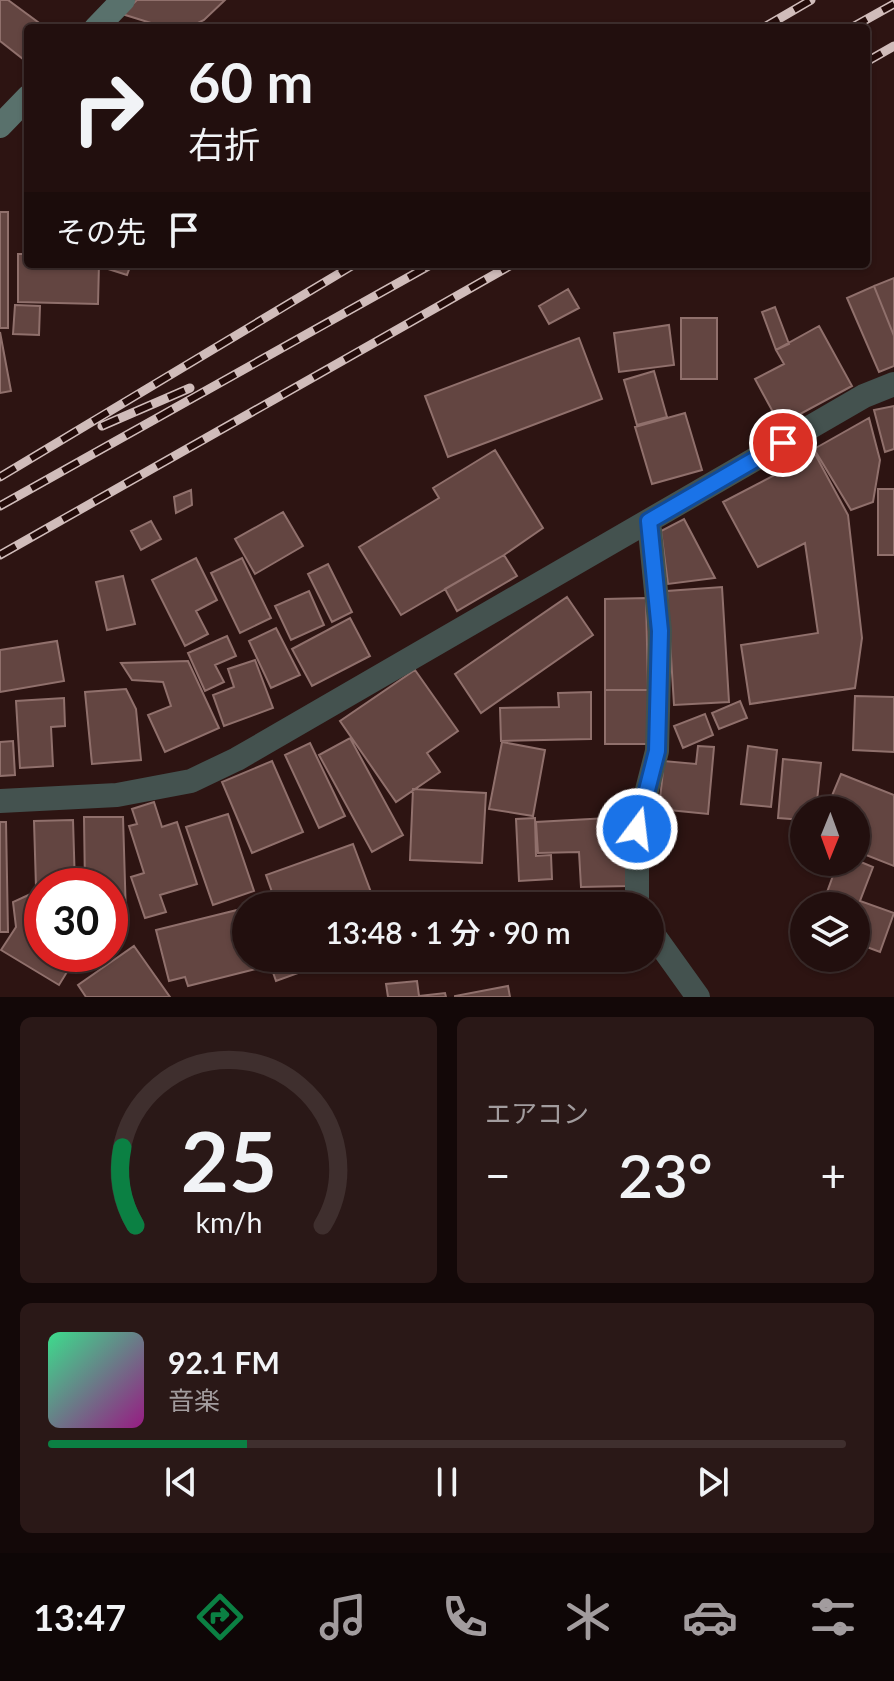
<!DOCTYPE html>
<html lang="ja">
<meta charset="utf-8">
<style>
body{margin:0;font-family:Lato,"Noto Sans JP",sans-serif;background:#2a1817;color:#f1f3f6;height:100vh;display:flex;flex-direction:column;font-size:30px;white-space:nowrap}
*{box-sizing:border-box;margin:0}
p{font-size:26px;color:#a29c9e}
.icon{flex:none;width:44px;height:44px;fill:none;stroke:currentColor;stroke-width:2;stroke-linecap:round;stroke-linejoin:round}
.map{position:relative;height:997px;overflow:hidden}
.drawer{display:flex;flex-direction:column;gap:20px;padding:20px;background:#130808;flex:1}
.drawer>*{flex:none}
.hud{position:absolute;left:24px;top:24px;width:846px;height:244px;border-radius:8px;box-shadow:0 2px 6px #0004,0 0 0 2px #3f2f2e;background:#220f0e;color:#f1f3f6;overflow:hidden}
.needle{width:52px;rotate:181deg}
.controls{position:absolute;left:790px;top:796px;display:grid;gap:16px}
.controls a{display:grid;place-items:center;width:80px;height:80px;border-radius:50%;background:#220f0e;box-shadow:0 2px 6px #0004,0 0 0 2px #3f2f2e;font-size:40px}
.speed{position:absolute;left:24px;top:868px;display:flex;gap:16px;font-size:40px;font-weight:700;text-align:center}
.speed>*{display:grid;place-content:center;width:104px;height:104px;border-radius:50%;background:#220f0e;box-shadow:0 2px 6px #0004,0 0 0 2px #3f2f2e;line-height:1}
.speed .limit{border:12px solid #d22;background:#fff;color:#111}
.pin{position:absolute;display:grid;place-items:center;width:68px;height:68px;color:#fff;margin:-34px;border:4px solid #fff;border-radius:50%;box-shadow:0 2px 8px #0007}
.me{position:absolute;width:88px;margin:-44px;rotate:15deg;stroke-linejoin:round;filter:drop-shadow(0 0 6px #0008)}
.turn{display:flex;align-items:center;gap:28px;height:168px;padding:0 32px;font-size:36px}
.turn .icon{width:104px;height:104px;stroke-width:2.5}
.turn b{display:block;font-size:56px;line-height:68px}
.then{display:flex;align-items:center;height:76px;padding:0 32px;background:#0003;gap:16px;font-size:30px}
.big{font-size:60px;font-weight:600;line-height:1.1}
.drawer .tile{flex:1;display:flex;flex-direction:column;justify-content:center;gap:12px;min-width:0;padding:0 28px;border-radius:12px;background:#2a1817}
.drawer .dial{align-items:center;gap:0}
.dial svg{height:208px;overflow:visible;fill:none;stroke:#3f2f2e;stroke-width:7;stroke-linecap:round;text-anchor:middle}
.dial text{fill:#f1f3f6;stroke:none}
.song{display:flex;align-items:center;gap:24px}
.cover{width:96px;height:96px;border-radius:12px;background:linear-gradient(135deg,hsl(150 70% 55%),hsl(310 70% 35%))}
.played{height:8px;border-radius:4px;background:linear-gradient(90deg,#0b8043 25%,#3f2f2e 25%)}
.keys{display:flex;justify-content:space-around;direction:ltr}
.heat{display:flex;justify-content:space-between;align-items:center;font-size:44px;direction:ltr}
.drawer .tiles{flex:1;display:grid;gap:20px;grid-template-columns:1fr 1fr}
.tile:last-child{grid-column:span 2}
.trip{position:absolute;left:232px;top:892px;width:432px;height:80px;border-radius:40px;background:#220f0e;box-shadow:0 2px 6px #0004,0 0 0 2px #3f2f2e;font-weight:600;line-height:80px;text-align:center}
.tab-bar{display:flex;height:128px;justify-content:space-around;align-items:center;background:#0e0606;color:#a29c9e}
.tab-bar .icon{width:56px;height:56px}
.tab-bar .current{color:#0b8043}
.tab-bar b{font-size:36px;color:#f1f3f6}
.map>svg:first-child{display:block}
.building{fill:#634541;stroke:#90706c;stroke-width:2}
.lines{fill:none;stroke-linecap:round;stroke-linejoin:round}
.minor{stroke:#44524f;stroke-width:24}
.secondary{stroke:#59716c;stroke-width:24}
.rail-casing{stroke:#d0bcba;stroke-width:9}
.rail{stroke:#230b09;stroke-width:6;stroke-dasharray:18;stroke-linecap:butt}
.route-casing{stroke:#114b97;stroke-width:20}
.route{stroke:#1a73e8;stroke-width:14}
</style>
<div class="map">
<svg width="894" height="997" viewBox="0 0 894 997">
<rect width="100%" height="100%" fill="#2d1412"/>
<path class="building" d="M 0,0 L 8,0 L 46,28 L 28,28 L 28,52 L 23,59 L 0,41 Z
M 137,0 L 225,0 L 204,20 L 188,28 L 167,28 L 122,14 Z
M 0,212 L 8,212 L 8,328 L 0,328 Z
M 18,254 L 28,254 L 28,264 L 99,264 L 98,304 L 18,302 Z
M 103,264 L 131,264 L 127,275 L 102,267 Z
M 894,278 L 894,336 L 874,286 Z
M 874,286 L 894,336 L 894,366 L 879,372 L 847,298 Z
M 568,289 L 579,308 L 549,324 L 539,306 Z
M 15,305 L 40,306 L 39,335 L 13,334 Z
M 775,307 L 789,344 L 776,350 L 762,312 Z
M 681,318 L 717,318 L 717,379 L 681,379 Z
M 669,325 L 674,365 L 619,372 L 614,333 Z
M 819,326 L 852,386 L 780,425 L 755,379 L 784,364 L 776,350 Z
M 0,332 L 11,391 L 0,393 Z
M 579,338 L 602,399 L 448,457 L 425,396 Z
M 654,371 L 667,417 L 637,425 L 624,380 Z
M 894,406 L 894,449 L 885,452 L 874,410 Z
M 685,413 L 702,470 L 652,484 L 635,427 Z
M 869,418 L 880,460 L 873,502 L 851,510 L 814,449 Z
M 495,450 L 543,528 L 504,555 L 401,615 L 359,547 L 439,498 L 433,488 Z
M 815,454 L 848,515 L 862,638 L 855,688 L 750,704 L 741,645 L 818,633 L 805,543 L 758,567 L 723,502 Z
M 878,489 L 894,489 L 894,555 L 878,555 Z
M 191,490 L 192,505 L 176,513 L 174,497 Z
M 283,512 L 303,546 L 255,574 L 235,539 Z
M 684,519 L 715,578 L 668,584 L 661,531 Z
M 151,521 L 161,539 L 141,550 L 131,531 Z
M 504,555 L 517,576 L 457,611 L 445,589 Z
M 196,558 L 217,600 L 196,611 L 208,634 L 185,646 L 152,580 Z
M 242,558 L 271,618 L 240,633 L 211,573 Z
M 328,564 L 352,612 L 332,622 L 308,574 Z
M 123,576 L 135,624 L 107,630 L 96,582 Z
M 722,587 L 729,702 L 674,705 L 667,591 Z
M 309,591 L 324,625 L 291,640 L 275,606 Z
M 567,597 L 593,635 L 481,713 L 455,674 Z
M 646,598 L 648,690 L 605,690 L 605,599 Z
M 350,618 L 370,656 L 312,686 L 292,649 Z
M 276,628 L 300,675 L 271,688 L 249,641 Z
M 227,636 L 236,656 L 215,665 L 224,682 L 205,691 L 188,653 Z
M 57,641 L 64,681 L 0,692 L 0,650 Z
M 255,660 L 273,708 L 224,726 L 213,695 L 234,687 L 228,669 Z
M 188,661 L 219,728 L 165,752 L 148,715 L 171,706 L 163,682 L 132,680 L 121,663 Z
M 415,670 L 458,731 L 427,753 L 440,772 L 396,802 L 340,721 Z
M 126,689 L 136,709 L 141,760 L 92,764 L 85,692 Z
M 605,690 L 648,690 L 648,744 L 605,744 Z
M 591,692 L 591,739 L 501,741 L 500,708 L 559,707 L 558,693 Z
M 855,696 L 894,697 L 894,752 L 853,750 Z
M 64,698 L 65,726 L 51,727 L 53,766 L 20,768 L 16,701 Z
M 740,701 L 747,718 L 719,729 L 712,713 Z
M 705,714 L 713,735 L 683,748 L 674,726 Z
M 350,738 L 403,835 L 372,852 L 319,755 Z
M 13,741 L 15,775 L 0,776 L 0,742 Z
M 502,742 L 545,750 L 533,816 L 489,809 Z
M 310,743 L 345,816 L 319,828 L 285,755 Z
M 698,746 L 714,747 L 708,814 L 659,809 L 664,761 L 696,764 Z
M 748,746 L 777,750 L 771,807 L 741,804 Z
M 783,759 L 821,763 L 816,810 L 804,810 L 804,820 L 778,818 Z
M 272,761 L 303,832 L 252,853 L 222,782 Z
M 841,774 L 894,795 L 894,866 L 856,851 L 856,810 L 826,810 Z
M 413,789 L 486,793 L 482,863 L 410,860 Z
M 154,802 L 162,827 L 177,822 L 197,884 L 160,895 L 166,912 L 145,918 L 131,877 L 144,873 L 129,826 L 137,824 L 132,809 Z
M 228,814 L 254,891 L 213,905 L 186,827 Z
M 84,817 L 123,817 L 126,916 L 110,916 L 110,886 L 85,886 Z
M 626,817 L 629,886 L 581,887 L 579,852 L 538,853 L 536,822 Z
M 535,818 L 536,856 L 551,855 L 552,879 L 519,881 L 516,819 Z
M 73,820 L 75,886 L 36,887 L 34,821 Z
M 0,822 L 6,822 L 8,932 L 0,932 Z
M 353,844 L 375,903 L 367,906 L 277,906 L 266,875 Z
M 856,860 L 873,867 L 860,901 L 894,913 L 880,952 L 856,943 L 856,906 L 822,906 L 838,862 Z
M 35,892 L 42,897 L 42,954 L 78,954 L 59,985 L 1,950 L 16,927 L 13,902 Z
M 241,909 L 246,927 L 246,958 L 254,958 L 256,969 L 188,986 L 185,977 L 169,981 L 156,930 Z
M 134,946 L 170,997 L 86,997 L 78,985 Z
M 268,958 L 313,958 L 297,963 L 301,972 L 276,981 Z
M 417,981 L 419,996 L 445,993 L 446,997 L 388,997 L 386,984 Z
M 508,986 L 510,997 L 455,997 L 455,996 Z"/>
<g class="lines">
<path class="minor" d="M 0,801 L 117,795 L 191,781 L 237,759 L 864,396 L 894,384
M 637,906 L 637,829 L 657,751 L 660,631 L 649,521
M 650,930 L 698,997"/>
<path class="secondary" d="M 96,28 L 123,0
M 0,126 L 28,97"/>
<defs>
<path id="rail" d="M 763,28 L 811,0
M 851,28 L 894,4
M 866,62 L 894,46
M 102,426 L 190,388
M 0,477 L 355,264
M 0,506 L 432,264
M 0,555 L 513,264"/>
</defs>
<use href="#rail" class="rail-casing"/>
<use href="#rail" class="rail"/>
</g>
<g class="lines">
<defs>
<path id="route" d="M 637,829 L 657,751 L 660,631 L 649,521 L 783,443"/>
</defs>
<use href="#route" class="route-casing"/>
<use href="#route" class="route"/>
</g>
</svg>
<div class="controls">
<a><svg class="needle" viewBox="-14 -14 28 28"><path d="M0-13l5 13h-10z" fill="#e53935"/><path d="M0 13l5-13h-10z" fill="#a29c9e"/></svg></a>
<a><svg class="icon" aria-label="layers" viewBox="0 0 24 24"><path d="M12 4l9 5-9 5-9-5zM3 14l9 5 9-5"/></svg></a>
</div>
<div class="speed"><div class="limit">30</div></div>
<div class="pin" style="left:783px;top:443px;background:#d93025"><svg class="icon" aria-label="arrive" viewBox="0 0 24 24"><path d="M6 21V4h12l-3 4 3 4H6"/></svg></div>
<svg class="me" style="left:637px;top:829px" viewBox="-20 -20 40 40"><circle r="17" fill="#1a73e8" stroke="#fff" stroke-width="3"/><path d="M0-11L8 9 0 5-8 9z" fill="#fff"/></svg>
<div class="trip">13:48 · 1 分 · 90 m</div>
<div class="hud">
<div class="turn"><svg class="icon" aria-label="right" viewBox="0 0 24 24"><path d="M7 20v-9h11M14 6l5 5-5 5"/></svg><div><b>60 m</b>右折</div></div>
<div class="then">その先<svg class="icon" aria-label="arrive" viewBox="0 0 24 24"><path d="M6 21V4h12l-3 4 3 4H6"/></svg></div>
</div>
</div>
<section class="drawer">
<div class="tiles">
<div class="tile dial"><svg viewBox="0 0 100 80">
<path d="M14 69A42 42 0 1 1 86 69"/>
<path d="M14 69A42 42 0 0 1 9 39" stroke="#0b8043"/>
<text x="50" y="56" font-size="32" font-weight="700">25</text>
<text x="50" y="72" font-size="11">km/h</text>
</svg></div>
<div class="tile"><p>エアコン</p>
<div class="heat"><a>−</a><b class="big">23°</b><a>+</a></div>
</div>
<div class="tile">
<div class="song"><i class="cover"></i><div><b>92.1 FM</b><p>音楽</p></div></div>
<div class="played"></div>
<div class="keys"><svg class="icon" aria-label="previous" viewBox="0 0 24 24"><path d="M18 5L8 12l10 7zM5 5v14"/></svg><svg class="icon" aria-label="pause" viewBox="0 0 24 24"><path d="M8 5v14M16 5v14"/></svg><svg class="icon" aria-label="next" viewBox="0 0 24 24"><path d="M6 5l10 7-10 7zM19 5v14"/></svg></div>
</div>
</div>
</section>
<nav class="tab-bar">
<b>13:47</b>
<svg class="icon current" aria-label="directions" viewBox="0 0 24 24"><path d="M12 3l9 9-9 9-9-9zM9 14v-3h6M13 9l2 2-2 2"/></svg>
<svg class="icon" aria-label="music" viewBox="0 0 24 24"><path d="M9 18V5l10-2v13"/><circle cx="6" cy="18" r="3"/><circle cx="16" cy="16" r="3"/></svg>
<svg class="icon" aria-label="phone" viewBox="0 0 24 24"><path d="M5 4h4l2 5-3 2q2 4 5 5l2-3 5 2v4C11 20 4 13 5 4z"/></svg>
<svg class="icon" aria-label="climate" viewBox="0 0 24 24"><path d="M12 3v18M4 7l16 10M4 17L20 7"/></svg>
<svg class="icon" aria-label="car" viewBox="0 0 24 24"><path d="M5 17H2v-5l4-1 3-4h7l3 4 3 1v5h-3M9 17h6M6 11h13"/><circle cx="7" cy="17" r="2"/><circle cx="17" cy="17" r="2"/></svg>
<svg class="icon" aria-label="filters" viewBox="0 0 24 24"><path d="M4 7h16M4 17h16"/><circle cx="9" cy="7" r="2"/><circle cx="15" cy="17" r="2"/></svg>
</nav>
